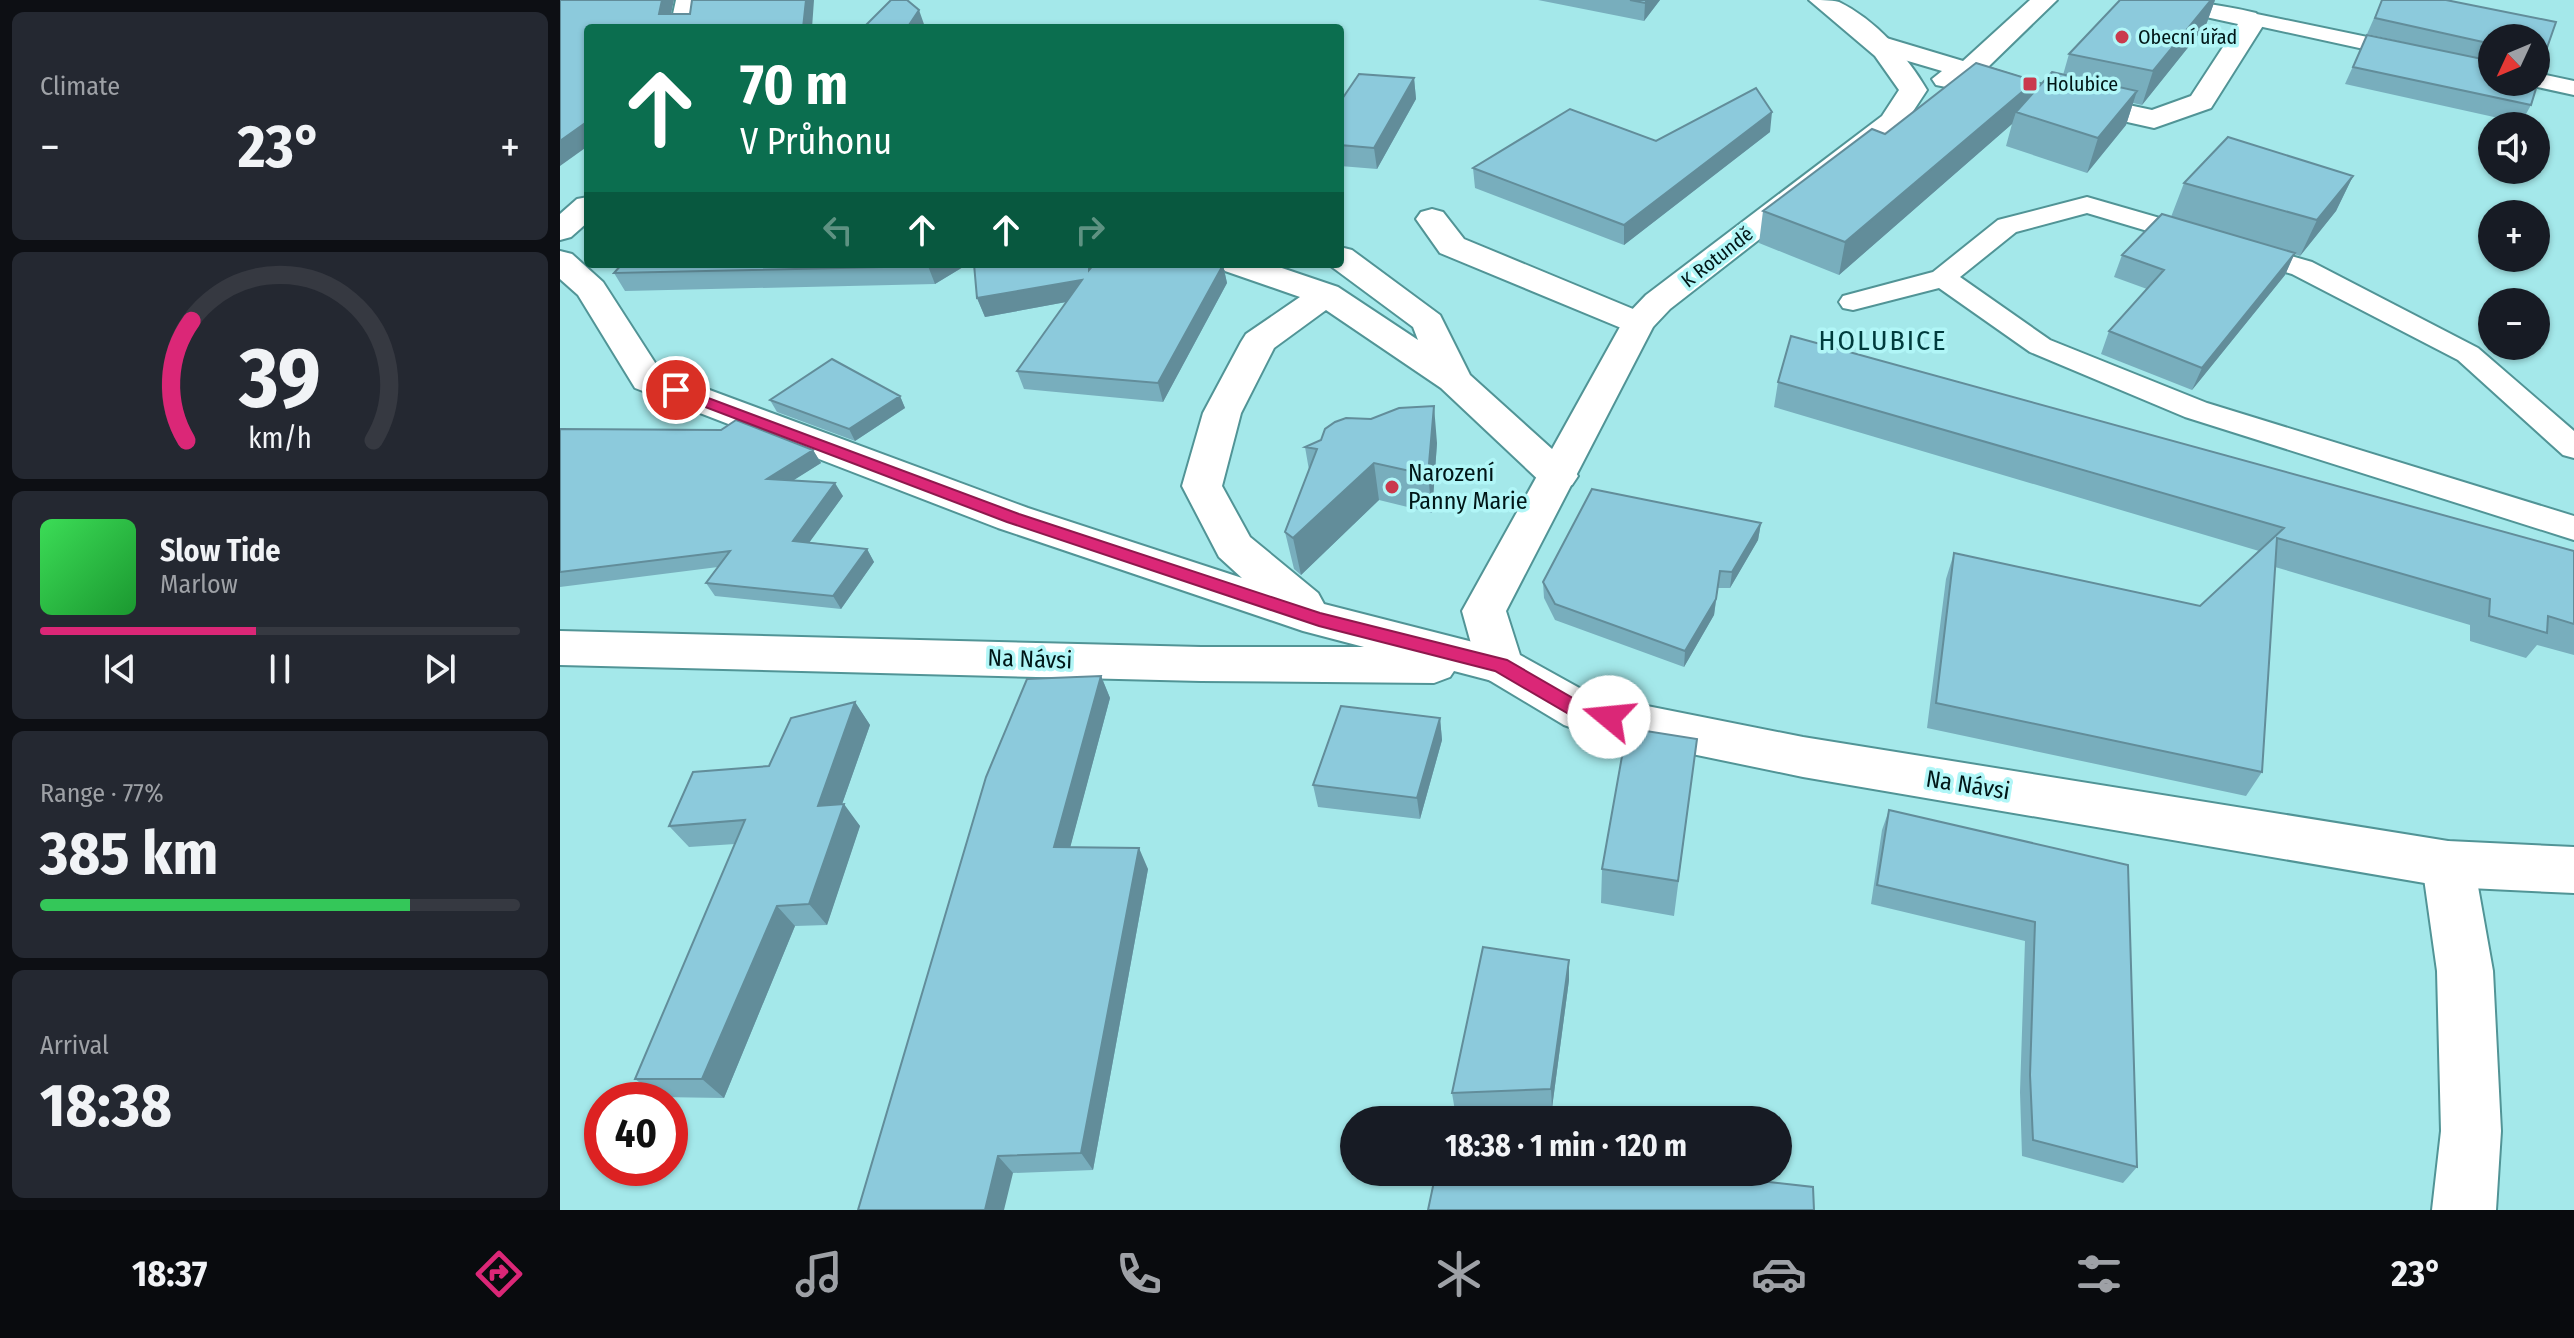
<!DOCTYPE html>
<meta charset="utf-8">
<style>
body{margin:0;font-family:"Fira Sans Condensed",sans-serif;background:#242831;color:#f1f3f6;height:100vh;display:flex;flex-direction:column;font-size:30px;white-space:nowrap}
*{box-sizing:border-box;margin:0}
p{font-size:26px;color:#9ea1a6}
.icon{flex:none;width:44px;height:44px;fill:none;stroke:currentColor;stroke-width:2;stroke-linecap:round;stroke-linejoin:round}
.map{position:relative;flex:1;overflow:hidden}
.panel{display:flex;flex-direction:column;gap:12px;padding:12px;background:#0d0f14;width:560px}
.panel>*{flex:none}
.top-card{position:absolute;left:24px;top:24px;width:760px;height:244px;border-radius:8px;box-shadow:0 2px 6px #0004;background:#0b6e4f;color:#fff;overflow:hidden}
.needle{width:52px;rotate:226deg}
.controls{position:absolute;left:1918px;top:24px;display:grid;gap:16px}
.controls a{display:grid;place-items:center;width:72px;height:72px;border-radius:50%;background:#171b24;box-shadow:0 2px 6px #0004;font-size:40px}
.speed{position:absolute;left:24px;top:1082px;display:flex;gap:16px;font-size:40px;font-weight:700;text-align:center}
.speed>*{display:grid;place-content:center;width:104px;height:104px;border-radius:50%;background:#171b24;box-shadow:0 2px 6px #0004;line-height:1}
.speed .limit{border:12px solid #d22;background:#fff;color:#111}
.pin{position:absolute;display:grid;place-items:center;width:68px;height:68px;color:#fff;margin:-34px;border:4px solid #fff;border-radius:50%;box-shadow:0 2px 8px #0007}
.me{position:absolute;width:88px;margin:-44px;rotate:287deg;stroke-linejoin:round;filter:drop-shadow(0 0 6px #0008)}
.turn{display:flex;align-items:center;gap:28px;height:168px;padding:0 24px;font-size:36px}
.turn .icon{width:104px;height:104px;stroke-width:2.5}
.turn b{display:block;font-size:56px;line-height:68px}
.lanes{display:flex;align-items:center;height:76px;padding:0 24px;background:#0003;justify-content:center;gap:40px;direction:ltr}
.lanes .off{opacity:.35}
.big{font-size:60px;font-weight:700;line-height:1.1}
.panel .card{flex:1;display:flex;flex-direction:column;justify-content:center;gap:12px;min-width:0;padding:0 28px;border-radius:12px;background:#242831}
.panel .dial{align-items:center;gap:0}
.dial svg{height:208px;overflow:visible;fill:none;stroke:#363941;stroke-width:7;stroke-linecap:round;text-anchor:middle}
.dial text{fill:#f1f3f6;stroke:none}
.song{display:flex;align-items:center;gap:24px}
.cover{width:96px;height:96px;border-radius:12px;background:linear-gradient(135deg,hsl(130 70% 55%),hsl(130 70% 35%))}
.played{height:8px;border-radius:4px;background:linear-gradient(90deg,#db2777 45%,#363941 45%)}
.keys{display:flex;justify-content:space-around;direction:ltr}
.heat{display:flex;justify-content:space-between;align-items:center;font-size:44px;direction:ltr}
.charge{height:12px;border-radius:6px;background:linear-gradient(90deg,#34c759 77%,#363941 0)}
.trip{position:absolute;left:780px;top:1106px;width:452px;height:80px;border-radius:40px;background:#171b24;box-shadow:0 2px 6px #0004;font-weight:700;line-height:80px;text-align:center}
.tab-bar{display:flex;height:128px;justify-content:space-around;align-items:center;background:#090b0e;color:#9ea1a6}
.tab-bar .icon{width:56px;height:56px}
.tab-bar .active{color:#db2777}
.tab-bar b{font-size:36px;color:#f1f3f6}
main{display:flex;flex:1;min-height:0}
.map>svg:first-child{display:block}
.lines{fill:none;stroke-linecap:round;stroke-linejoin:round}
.service-casing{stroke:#519496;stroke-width:4}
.minor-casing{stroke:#519496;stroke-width:4}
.tertiary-casing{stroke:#519496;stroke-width:4}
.service{fill:#fff;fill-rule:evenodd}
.minor{fill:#fff;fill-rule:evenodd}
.tertiary{fill:#fff;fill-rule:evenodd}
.wall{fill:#78aebd;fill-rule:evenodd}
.shaded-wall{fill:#628d9a}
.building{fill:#8ccadc;stroke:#628d9a;stroke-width:2}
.route{fill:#db2777;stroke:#8e194d;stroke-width:2}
.poi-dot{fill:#ca3a4d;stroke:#b1f6f7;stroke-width:3}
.labels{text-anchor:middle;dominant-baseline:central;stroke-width:7;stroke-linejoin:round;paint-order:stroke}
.far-poi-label{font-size:20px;fill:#001617;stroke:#b1f6f7;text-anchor:start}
.far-street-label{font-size:20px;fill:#001617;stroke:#b1f6f7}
.poi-label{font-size:24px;fill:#001617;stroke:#b1f6f7;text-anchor:start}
.street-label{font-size:24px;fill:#001617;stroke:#b1f6f7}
.quarter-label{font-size:28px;letter-spacing:2px;fill:#003b3d;stroke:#b1f6f7}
</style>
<main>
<section class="panel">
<div class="card"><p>Climate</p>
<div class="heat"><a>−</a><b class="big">23°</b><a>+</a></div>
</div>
<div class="card dial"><svg viewBox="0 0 100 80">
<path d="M14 69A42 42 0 1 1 86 69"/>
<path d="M14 69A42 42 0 0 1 16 23" stroke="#db2777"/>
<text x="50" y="56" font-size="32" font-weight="700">39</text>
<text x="50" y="72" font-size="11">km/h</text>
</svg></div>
<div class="card">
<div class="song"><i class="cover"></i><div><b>Slow Tide</b><p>Marlow</p></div></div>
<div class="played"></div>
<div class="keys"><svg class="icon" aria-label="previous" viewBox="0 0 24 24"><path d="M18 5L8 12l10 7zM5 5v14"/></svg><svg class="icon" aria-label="pause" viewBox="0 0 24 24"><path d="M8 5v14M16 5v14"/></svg><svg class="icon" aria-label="next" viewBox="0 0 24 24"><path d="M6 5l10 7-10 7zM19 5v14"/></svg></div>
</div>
<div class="card"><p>Range · 77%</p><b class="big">385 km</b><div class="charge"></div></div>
<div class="card"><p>Arrival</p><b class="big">18:38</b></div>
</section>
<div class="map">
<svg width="2014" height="1210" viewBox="0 0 2014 1210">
<rect width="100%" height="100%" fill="#a4e8ea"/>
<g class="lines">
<defs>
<path id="service" d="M 1687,12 L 1932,63 L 1932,77 L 1680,22 L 1677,18 Z
M 1976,73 L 2014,81 L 2014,95 L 1968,85 L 1966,82 L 1976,82 Z
M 1527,197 L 1752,262 L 1918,348 L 2014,431 L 2014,458 L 2003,455 L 1898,360 L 1732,274 L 1527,213 L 1456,232 L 1400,277 L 1490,340 L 1647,403 L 2014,516 L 2014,540 L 1625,417 L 1470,352 L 1379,288 L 1293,310 L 1283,308 L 1279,302 L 1283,296 L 1373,272 L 1438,220 Z"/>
<path id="minor" d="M 116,0 L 140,0 L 136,28 L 110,28 Z
M 1470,0 L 1497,0 L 1427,68 L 1503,91 L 1592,110 L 1631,96 L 1678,24 L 1591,5 L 1588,0 C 1625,0 1659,4 1696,13 L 1704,24 L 1651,108 L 1594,128 L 1487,104 L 1410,80 L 1386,87 L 1376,85 L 1372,79 L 1382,71 L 1314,51 L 1310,45 L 1314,39 L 1323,37 L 1403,61 Z
M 28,197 L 28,222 L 11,237 L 0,240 L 0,214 L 17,199 Z
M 872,209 L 883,212 L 904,239 L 1090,316 L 1096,323 L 1090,330 L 1078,334 L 1066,330 L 880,253 L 856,219 L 861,212 Z
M 780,247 L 792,250 L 880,315 L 910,375 L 1012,467 L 1018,476 L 1012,485 L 998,489 L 984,485 L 881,388 L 766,310 L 714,348 L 681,413 L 662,486 L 690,537 L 758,593 L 764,604 L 956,653 L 963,665 L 956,677 L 940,683 L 894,671 L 890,677 L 874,683 L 641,681 L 0,665 L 0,631 L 641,647 L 804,647 L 743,631 L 438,528 L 75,388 L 18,295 L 0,279 L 0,251 L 12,254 L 43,282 L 101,372 L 468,508 L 682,578 L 659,557 L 622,486 L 643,413 L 681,342 L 686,334 L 740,297 L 665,271 L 660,264 L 710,264 L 778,287 L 858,340 L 853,327 L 768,264 L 780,264 Z
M 1888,841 L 1906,848 L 1914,864 L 1933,971 L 1941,1131 L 1936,1210 L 1872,1210 L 1881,1131 L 1877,971 L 1862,864 L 1870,848 Z"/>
<path id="tertiary" d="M 1249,0 C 1258,0 1271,0 1279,2 C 1316,20 1347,56 1367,90 L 1342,128 L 1110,309 L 1093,327 L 946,611 L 960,655 L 1032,695 L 1243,737 L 1888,841 L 2014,847 L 2014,893 L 1888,887 L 1243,777 L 1021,731 L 1004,725 L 924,677 L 917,665 L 902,611 L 1066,316 L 1086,295 L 1322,116 L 1339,90 L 1315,56 Z"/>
</defs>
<use href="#service" class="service-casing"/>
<use href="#minor" class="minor-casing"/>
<use href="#tertiary" class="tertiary-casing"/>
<use href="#service" class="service"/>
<use href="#minor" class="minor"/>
<use href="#tertiary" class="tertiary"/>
</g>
<path class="wall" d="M 978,0 L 1100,0 L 1084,21 Z
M 1560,0 L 1655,0 L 1646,25 L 1582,105 L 1573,103 L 1566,125 L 1527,173 L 1446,146 L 1452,124 L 1279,275 L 1199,243 L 1203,211 L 1325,134 L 1475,81 L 1471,95 L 1503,75 L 1509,54 Z
M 1822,0 L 1886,0 L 1996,22 L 1982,62 L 1978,70 L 1981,72 L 1971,105 L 1961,123 L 1785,84 L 1807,35 L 1852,44 L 1807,34 ZM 1932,38 L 1976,38 L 1976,82 L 1932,82 Z
M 854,78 L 856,99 L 817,169 L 780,166 L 780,102 Z
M 1210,132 L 1064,245 L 915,188 L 913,168 L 1096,141 Z
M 1793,176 L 1776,211 L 1740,256 L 1734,254 L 1725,275 L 1632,390 L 1541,354 L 1549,331 L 1587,289 L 1554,277 L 1562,255 L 1611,217 L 1624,183 Z
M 408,264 L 375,284 L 65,291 L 54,273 Z
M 663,265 L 667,283 L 603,402 L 464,389 L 457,371 L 506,302 L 425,317 L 417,298 L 532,266 Z
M 1218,382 L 2014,551 L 2014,655 L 1977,645 L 1966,658 L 1910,641 L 1910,625 L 1715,567 L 1702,772 L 1686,796 L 1367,728 L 1386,579 L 1394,553 L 1640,606 L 1699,551 L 1214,407 Z
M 340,396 L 345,408 L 295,441 L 217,412 L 210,400 Z
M 811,419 L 877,443 L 872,513 L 819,500 L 741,575 L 734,569 L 725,532 L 749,470 L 745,447 Z
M 0,429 L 253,450 L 261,463 L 233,480 L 283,496 L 249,542 L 307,549 L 314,562 L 281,609 L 155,596 L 146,583 L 158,567 L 0,587 Z
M 1201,523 L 1198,540 L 1170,588 L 1158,588 L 1154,615 L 1124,667 L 995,620 L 984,598 L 983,582 Z
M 541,676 L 550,698 L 510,847 L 588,869 L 533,1170 L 453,1173 L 298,1210 Z
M 295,702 L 310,725 L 282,804 L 300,826 L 267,925 L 235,926 L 164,1098 L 99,1097 L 75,1079 L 175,844 L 129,847 L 109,826 L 209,766 Z
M 880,718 L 882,740 L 860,819 L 758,807 L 753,785 Z
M 1137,739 L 1114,916 L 1041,903 L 1042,869 Z
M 1329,810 L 1568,865 L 1577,1167 L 1563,1183 L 1462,1156 L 1460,1092 L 1465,941 L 1311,904 L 1322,830 Z
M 1009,960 L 1009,980 L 992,1108 L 895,1111 L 892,1093 Z"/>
<path class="shaded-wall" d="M 102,0 L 114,0 L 108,28 L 99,14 Z
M 246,0 L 254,0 L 252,28 L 243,28 Z
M 1087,0 L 1100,0 L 1084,21 L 1085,3 Z
M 1651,0 L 1655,0 L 1646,25 L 1582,105 L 1593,71 Z
M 359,10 L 365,27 L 364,28 L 347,28 Z
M 854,78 L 856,99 L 817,169 L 814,148 Z
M 1475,81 L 1467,111 L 1456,112 L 1452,124 L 1279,275 L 1285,242 Z
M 1577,91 L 1566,125 L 1527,173 L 1538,138 Z
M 1212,112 L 1210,132 L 1064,245 L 1064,225 Z
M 28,121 L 28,146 L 0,166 L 0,141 Z
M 1793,176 L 1776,211 L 1740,256 L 1757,220 Z
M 1735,253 L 1725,275 L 1632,390 L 1642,368 Z
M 371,264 L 408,264 L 375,284 L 368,266 Z
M 663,265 L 667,283 L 603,402 L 598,383 Z
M 522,280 L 528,298 L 425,317 L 417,298 Z
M 340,396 L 345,408 L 295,441 L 289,429 Z
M 874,406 L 877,443 L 872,513 L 868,475 Z
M 253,450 L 261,463 L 215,492 L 207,479 Z
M 814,463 L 819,500 L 741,575 L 733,538 Z
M 275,483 L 283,496 L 241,554 L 233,541 Z
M 1201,523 L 1198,540 L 1170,588 L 1172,572 Z
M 307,549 L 314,562 L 281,609 L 273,596 Z
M 1156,599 L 1154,615 L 1124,667 L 1125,651 Z
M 541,676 L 550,698 L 505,867 L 494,847 Z
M 295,702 L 310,725 L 274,827 L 258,806 Z
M 880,718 L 882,740 L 860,819 L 857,798 Z
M 284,804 L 300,826 L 267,925 L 249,904 Z
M 579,848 L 588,869 L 533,1170 L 521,1153 Z
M 217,906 L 235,926 L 164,1098 L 142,1079 Z
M 1009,960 L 1009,980 L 992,1108 L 991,1089 Z
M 438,1156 L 453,1173 L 444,1210 L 425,1210 Z"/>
<path class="building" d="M 0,0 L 102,0 L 99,14 L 130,14 L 132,0 L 246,0 L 243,28 L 28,28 L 28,121 L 0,141 Z
M 331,0 L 347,0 L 359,10 L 347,28 L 303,28 Z
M 1070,0 L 1087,0 L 1085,3 Z
M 1560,0 L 1651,0 L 1593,71 L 1509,54 Z
M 1822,0 L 1886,0 L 1996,22 L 1982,62 L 1976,64 L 1976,38 L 1932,38 L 1932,44 L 1815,18 Z
M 1807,35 L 1932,61 L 1932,82 L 1976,82 L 1976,68 L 1981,72 L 1971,105 L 1793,67 Z
M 1416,63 L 1475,81 L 1285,242 L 1203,211 L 1312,129 L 1325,134 Z
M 1492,72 L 1577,91 L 1538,138 L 1456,112 Z
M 799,74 L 854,78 L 814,148 L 780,145 L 780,102 Z
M 1196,88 L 1212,112 L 1064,225 L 913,168 L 1010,109 L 1096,141 Z
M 1668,137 L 1793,176 L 1757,220 L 1624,183 Z
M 1602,214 L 1735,253 L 1642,368 L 1549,331 L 1604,270 L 1562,255 Z
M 62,264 L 371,264 L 368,266 L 54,273 Z
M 414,264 L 529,264 L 529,270 L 534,264 L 663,265 L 598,383 L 457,371 L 522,280 L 417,298 Z
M 1231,336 L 2014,551 L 2014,624 L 1988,616 L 1987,633 L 1929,616 L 1930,599 L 1717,538 L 1702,772 L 1376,703 L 1394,553 L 1640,606 L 1724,528 L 1218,382 Z
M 272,359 L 340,396 L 289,429 L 210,400 Z
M 874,406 L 868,475 L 814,463 L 733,538 L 725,532 L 757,449 L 745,447 L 761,440 L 765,429 L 775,422 L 786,418 L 811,419 L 839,408 Z
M 176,420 L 253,450 L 207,479 L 275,483 L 233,541 L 307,549 L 273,596 L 146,583 L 170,551 L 0,572 L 0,429 L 161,430 Z
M 1032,489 L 1201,523 L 1172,572 L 1160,571 L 1156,599 L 1125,651 L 995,604 L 983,582 Z
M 541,676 L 494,847 L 579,848 L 521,1153 L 438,1156 L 425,1210 L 298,1210 L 426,777 L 467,679 Z
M 295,702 L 258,806 L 284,804 L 249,904 L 217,906 L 142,1079 L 75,1079 L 185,820 L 109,826 L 133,772 L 209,766 L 231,718 Z
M 781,706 L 880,718 L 857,798 L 753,785 Z
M 1067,728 L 1137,739 L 1118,881 L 1042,869 Z
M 1329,810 L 1568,865 L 1577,1167 L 1473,1140 L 1470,1075 L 1475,922 L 1317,885 Z
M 923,947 L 1009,960 L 991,1089 L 892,1093 Z
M 876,1172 L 1121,1172 L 1253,1187 L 1254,1210 L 868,1210 Z"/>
<path class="route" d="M 116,386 L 459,514 L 760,613 L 947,660 L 1025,705 L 1056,712 L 1058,717 L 1056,723 L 1049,725 L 1014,717 L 935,671 L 759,626 L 447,522 L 111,394 L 108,390 Z"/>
<g class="poi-dot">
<circle cx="1562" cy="37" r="8"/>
<rect x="1462" y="76" width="16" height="16" rx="4"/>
<circle cx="832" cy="487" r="8"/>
</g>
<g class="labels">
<g class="far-poi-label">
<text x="1578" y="37">Obecní úřad</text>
<text x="1486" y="84">Holubice</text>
</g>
<g class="far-street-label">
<text transform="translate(1157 257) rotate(-38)">K Rotundě</text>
</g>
<g class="poi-label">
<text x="848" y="473">Narození<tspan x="848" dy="28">Panny Marie</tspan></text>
</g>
<g class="street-label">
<text transform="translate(470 659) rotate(2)">Na Návsi</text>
<text transform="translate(1408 785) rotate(9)">Na Návsi</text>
</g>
<g class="quarter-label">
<text x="1323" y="340">HOLUBICE</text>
</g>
</g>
</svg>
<div class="controls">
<a><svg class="needle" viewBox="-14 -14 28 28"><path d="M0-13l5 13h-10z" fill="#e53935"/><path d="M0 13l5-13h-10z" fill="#9ea1a6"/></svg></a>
<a><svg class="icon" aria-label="sound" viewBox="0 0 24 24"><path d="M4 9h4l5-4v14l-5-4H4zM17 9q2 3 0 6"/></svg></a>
<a>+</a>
<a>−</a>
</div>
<div class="speed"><div class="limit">40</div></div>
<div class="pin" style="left:116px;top:390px;background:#d93025"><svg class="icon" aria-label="arrive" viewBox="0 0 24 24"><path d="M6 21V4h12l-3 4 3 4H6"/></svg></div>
<svg class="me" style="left:1049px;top:717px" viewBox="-20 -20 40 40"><circle r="19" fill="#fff"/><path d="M0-13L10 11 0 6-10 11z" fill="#db2777"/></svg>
<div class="trip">18:38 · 1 min · 120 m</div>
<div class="top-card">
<div class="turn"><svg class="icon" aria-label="ahead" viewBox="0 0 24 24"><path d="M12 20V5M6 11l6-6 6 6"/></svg><div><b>70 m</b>V Průhonu</div></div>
<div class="lanes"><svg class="icon off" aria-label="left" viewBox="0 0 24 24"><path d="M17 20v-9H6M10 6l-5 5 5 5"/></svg><svg class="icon" aria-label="ahead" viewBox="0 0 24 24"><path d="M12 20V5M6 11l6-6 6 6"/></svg><svg class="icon" aria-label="ahead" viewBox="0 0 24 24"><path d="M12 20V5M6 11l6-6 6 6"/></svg><svg class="icon off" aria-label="right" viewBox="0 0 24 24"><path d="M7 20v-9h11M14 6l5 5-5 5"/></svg></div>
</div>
</div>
</main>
<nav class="tab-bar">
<b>18:37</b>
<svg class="icon active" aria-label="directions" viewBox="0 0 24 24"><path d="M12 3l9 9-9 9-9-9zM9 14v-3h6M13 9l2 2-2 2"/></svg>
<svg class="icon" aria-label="music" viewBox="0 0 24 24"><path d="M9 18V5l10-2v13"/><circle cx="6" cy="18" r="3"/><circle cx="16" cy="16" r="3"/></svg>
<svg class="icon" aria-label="phone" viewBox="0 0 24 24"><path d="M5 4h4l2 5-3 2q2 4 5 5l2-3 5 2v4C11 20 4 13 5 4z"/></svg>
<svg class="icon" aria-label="climate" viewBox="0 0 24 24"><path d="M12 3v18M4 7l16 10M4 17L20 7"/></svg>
<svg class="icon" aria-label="car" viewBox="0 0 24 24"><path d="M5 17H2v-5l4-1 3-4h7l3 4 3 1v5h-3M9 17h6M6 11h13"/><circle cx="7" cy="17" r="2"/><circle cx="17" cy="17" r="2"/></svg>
<svg class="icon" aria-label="filters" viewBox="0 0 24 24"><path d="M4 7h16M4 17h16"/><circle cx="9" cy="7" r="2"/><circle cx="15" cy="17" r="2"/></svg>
<b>23°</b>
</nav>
